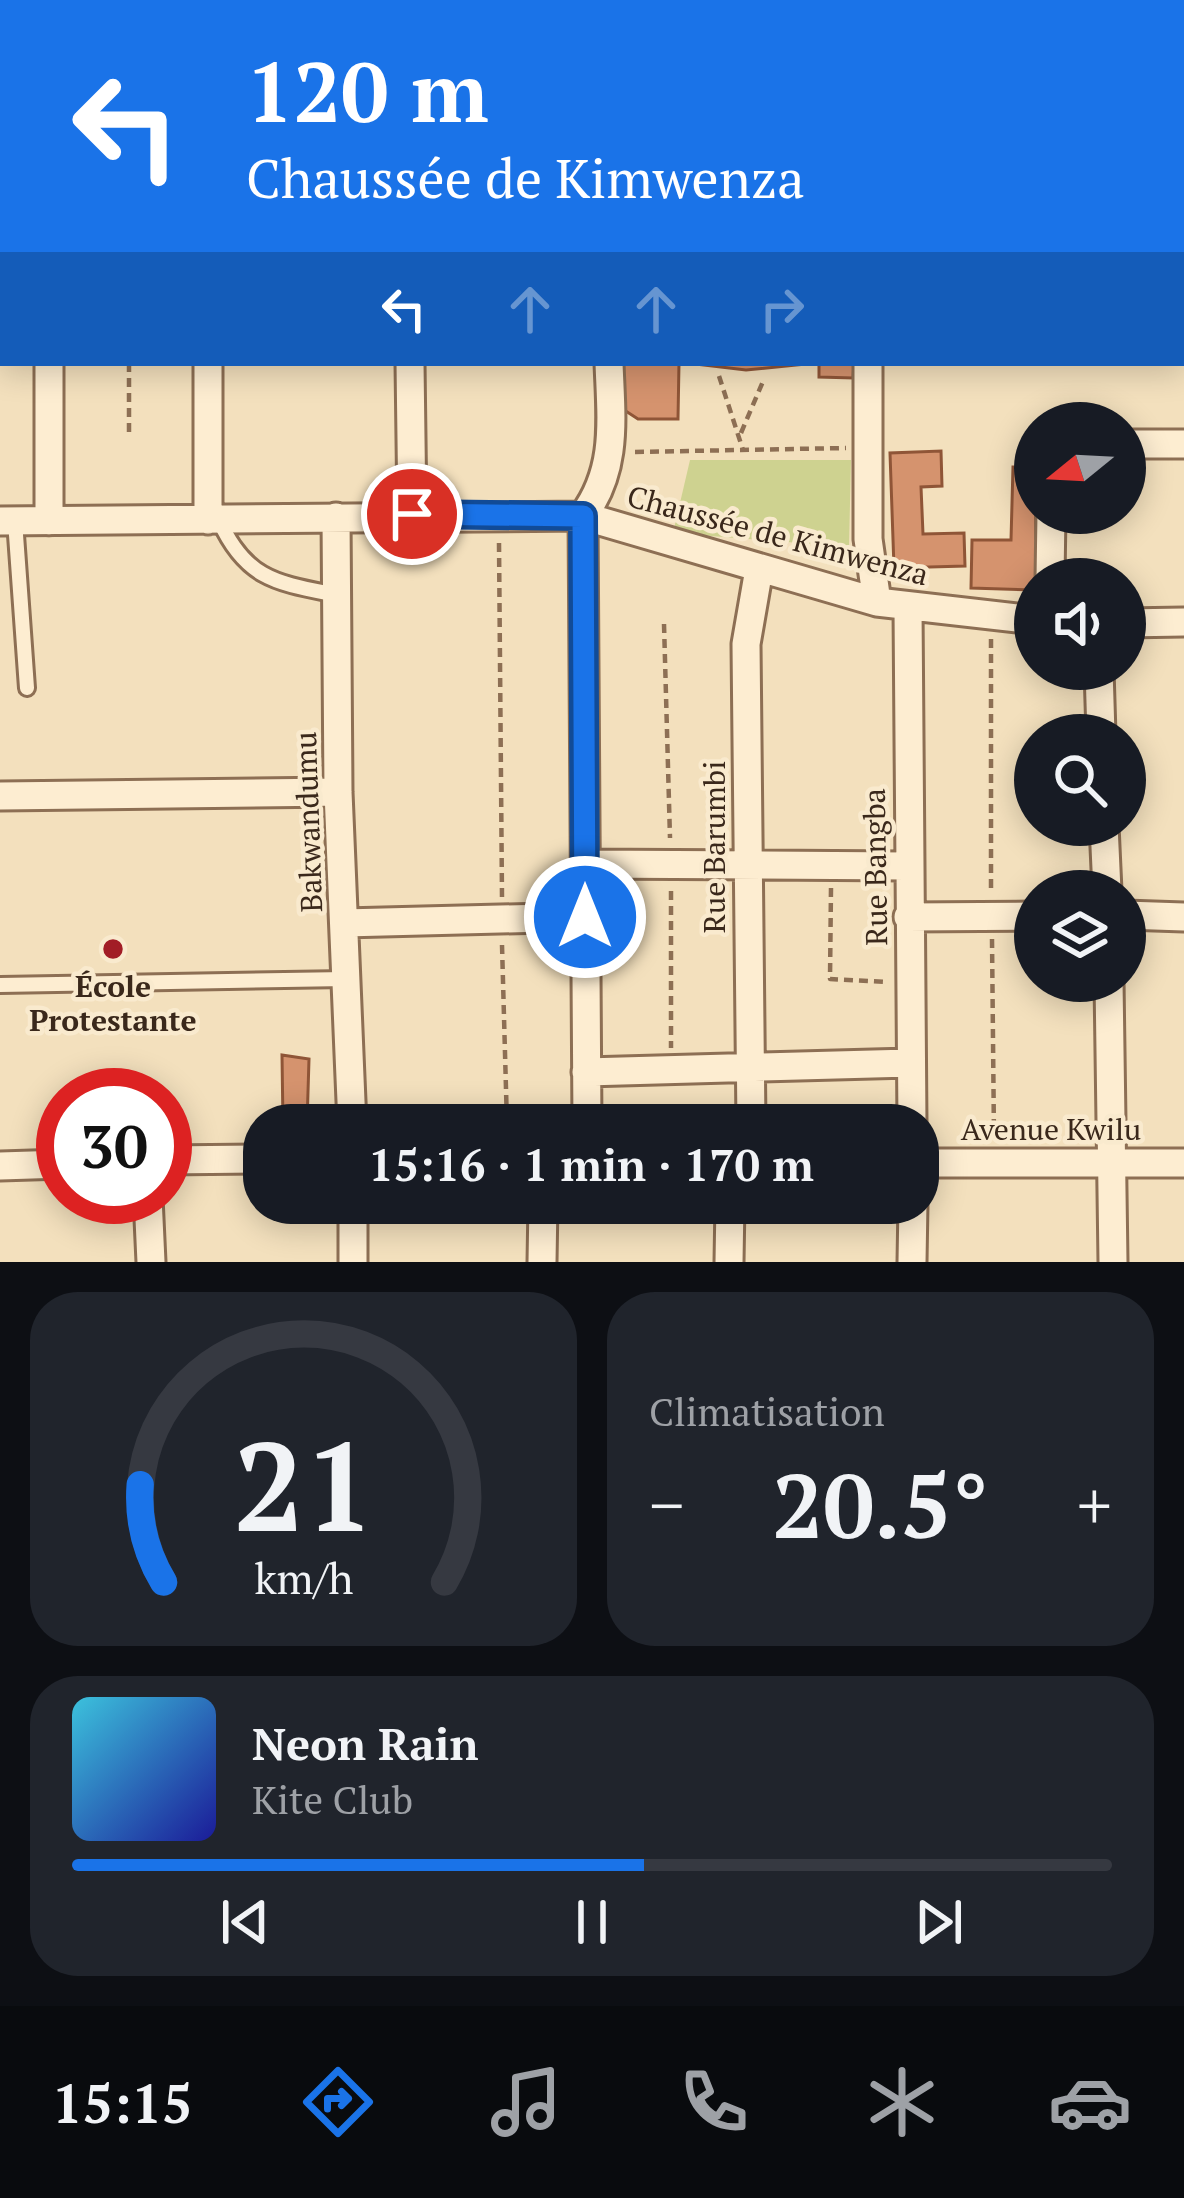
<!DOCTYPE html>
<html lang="fr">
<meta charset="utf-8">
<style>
body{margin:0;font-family:"PT Serif",serif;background:#20242c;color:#f1f3f6;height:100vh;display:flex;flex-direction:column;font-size:45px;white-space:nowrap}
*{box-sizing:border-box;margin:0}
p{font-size:39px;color:#9ea1a6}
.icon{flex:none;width:66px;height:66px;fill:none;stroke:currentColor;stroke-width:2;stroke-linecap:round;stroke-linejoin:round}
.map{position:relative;height:1262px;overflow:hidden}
.sheet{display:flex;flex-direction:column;gap:30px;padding:30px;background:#0d0f14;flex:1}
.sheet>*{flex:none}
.hud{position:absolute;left:0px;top:0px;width:1185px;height:366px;box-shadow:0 6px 30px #0003;background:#1a73e8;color:#fff;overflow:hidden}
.needle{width:78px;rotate:252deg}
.fabs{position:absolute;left:1014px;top:402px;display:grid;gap:24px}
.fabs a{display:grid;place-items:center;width:132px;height:132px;border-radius:50%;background:#171b24;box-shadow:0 6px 30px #0003;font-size:60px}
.speed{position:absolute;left:36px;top:1068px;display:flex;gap:24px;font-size:60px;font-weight:700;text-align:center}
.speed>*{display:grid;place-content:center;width:156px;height:156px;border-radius:50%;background:#171b24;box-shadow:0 6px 30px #0003;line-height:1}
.speed .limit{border:18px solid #d22;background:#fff;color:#111}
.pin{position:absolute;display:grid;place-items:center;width:102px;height:102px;color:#fff;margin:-51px;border:6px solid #fff;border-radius:50%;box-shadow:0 3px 12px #0007}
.me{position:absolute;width:132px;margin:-66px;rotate:0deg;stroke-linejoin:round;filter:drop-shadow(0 0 9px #0008)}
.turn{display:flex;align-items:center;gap:42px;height:252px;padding:0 48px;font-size:54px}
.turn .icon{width:156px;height:156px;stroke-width:2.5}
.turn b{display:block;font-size:84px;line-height:102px}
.lanes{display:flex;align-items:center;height:114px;padding:0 48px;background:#0003;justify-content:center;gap:60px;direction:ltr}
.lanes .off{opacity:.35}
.big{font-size:90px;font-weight:700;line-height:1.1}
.sheet .card{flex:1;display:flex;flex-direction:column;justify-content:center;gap:18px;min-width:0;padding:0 42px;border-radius:48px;background:#20242c}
.sheet .dial{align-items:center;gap:0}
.dial svg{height:312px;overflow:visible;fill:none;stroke:#363941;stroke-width:7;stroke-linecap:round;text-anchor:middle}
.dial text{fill:#f1f3f6;stroke:none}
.song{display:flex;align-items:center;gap:36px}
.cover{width:144px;height:144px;border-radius:18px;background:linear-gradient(135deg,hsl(190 70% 55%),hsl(240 70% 35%))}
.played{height:12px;border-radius:6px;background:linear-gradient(90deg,#1a73e8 55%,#363941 55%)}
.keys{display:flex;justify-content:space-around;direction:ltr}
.heat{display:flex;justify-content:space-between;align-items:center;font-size:66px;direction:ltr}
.sheet .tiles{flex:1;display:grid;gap:30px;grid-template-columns:1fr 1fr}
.card:last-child{grid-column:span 2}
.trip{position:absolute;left:243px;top:1104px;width:696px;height:120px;border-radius:48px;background:#171b24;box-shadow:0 6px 30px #0003;font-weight:700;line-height:120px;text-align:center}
.tabs{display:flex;height:192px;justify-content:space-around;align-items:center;background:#090b0e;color:#9ea1a6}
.tabs .icon{width:84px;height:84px}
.tabs .active{color:#1a73e8}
.tabs b{font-size:54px;color:#f1f3f6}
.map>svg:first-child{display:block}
.green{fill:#ced290}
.building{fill:#d5936e;stroke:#8f5537;stroke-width:3}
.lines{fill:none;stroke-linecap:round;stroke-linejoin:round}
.service-casing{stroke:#8d6f54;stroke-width:20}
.minor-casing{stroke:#8d6f54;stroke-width:33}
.path{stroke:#8d6f54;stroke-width:4.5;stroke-dasharray:9 6;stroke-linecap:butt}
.service{stroke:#fdedd1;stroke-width:14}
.minor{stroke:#fdedd1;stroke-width:27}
.route-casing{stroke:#114b97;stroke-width:30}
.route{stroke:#1a73e8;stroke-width:21}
.poi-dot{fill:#a21d26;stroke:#f9eace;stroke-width:4.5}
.labels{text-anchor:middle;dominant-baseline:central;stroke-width:9;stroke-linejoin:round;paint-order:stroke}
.street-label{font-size:30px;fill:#3a281b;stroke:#f9eace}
.poi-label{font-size:30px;font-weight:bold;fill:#3a281b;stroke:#f9eace}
</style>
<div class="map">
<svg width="1184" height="1262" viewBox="0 0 1184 1262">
<rect width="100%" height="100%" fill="#f3e0bd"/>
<path class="green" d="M 690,460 L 851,460 L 849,547 L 673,533 Z"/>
<path class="building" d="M 534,0 L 676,0 L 676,3 L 534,3 Z
M 618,363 L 679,363 L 678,419 L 638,419 L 618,406 Z
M 687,363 L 807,363 L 807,364 L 746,370 Z
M 819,363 L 854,363 L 853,378 L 819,377 Z
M 941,451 L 942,486 L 921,487 L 923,534 L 964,533 L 965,566 L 894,568 L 890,453 Z
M 1013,467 L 1035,468 L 1036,538 L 1045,538 L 1044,579 L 1035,579 L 1035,590 L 971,588 L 972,540 L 1011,540 Z
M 282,1055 L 309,1059 L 307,1125 L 283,1125 Z"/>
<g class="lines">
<defs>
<path id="service" d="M 219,520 C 246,580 277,583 337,595
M 15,521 L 27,688
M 0,985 L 346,979"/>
<path id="minor" d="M 47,0 L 47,3
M 205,0 L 205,3
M 687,0 L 687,3
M 446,3 L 447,0
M 873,3 L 873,0
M 0,178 L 3,178
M 410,363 L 412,514
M 868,363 L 868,539 L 877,602
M 1125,444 L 1184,444
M 336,517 L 338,792 L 352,1125
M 208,520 L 208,363
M 0,521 L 583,516 L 877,602 L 1035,620
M 49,521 L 49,363
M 1050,579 L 1051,513
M 908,609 L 912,1125
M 1125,623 L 1184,622
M 1099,669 L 1101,735
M 0,796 L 338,792
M 1104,825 L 1107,891
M 585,864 L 906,866
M 1125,915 L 1184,917
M 908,917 L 1035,916
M 344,923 L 585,917
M 1109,981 L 1113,1262
M 586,1072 L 910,1063
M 587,1125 L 583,516 C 618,469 611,419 609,363
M 751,1125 L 746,644 L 759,569
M 165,1160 L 264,1159
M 918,1163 L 1184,1163
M 0,1166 L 63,1164
M 148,1197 L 151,1262
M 353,1262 L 353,1203
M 542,1262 L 543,1203
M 729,1262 L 730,1203
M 912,1262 L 913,1203"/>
</defs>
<use href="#service" class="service-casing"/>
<use href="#minor" class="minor-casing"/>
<path class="path" d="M 129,363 L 129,437
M 719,376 L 743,450
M 741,433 L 764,379
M 635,452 L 846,448
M 499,543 L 502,897
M 664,624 L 670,838
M 991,639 L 991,892
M 831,888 L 830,979 L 887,982
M 671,891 L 671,1048
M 992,939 L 994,1138
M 502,945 L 507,1125"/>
<use href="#service" class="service"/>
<use href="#minor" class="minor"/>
</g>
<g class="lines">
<defs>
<path id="route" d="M 412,514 L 583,516 L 585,917"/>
</defs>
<use href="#route" class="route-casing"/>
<use href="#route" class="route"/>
</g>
<circle class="poi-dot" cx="113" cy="949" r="12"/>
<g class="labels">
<g class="street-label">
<text transform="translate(778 535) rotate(15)">Chaussée de Kimwenza</text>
<text transform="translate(308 822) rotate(-92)">Bakwandumu</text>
<text transform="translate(714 847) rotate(-90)">Rue Barumbi</text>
<text transform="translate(875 867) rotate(-91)">Rue Bangba</text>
<text x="1051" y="1129">Avenue Kwilu</text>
</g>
<g class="poi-label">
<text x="113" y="986">École<tspan x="113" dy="34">Protestante</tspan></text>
</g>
</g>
</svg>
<div class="fabs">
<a><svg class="needle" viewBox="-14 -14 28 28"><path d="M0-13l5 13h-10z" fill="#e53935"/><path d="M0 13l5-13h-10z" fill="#9ea1a6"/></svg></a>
<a><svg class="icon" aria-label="sound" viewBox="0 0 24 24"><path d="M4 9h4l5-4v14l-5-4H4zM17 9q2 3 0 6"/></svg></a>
<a><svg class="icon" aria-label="search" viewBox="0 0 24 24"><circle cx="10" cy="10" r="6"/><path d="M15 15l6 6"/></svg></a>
<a><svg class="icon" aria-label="layers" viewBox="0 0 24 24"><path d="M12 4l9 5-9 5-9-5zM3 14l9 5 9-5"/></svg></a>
</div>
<div class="speed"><div class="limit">30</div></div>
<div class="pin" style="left:412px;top:514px;background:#d93025"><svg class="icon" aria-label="arrive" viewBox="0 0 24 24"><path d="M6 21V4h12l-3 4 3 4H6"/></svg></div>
<svg class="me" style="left:585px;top:917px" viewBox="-20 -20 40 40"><circle r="17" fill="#1a73e8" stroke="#fff" stroke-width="3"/><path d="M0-11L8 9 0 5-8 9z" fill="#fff"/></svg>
<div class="trip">15:16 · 1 min · 170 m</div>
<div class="hud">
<div class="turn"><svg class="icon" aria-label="left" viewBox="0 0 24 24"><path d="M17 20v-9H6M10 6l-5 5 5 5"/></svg><div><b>120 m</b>Chaussée de Kimwenza</div></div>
<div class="lanes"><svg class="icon" aria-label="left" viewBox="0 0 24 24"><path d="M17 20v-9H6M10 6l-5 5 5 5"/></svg><svg class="icon off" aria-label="ahead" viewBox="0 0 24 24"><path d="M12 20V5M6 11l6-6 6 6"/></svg><svg class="icon off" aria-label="ahead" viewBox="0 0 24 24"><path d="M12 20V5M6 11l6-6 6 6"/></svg><svg class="icon off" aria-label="right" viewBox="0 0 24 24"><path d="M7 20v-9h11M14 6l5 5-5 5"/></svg></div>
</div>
</div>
<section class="sheet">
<div class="tiles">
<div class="card dial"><svg viewBox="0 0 100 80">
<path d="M14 69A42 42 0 1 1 86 69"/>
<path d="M14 69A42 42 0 0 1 8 44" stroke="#1a73e8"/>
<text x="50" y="56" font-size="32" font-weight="700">21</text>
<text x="50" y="72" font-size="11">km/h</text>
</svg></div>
<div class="card"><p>Climatisation</p>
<div class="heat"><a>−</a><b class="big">20.5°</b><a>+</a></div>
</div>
<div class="card">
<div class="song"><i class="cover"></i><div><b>Neon Rain</b><p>Kite Club</p></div></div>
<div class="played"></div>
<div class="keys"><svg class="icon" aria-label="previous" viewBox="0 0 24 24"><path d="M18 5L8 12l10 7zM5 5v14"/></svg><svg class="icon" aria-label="pause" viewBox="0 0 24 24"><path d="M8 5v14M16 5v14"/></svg><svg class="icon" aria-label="next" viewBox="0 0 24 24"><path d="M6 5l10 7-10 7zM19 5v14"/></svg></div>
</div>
</div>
</section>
<nav class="tabs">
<b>15:15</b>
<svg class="icon active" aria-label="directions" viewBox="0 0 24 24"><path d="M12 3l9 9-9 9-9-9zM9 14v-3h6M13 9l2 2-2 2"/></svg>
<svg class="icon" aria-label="music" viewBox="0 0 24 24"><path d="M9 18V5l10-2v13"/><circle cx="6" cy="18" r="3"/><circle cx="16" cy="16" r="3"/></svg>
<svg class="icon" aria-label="phone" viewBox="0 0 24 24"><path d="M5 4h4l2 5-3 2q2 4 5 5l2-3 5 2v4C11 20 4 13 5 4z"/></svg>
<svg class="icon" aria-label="climate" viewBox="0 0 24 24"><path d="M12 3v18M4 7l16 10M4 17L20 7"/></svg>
<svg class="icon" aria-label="car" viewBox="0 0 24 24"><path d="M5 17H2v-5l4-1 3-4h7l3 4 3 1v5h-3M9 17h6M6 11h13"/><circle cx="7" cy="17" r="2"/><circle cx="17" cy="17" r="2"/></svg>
</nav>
